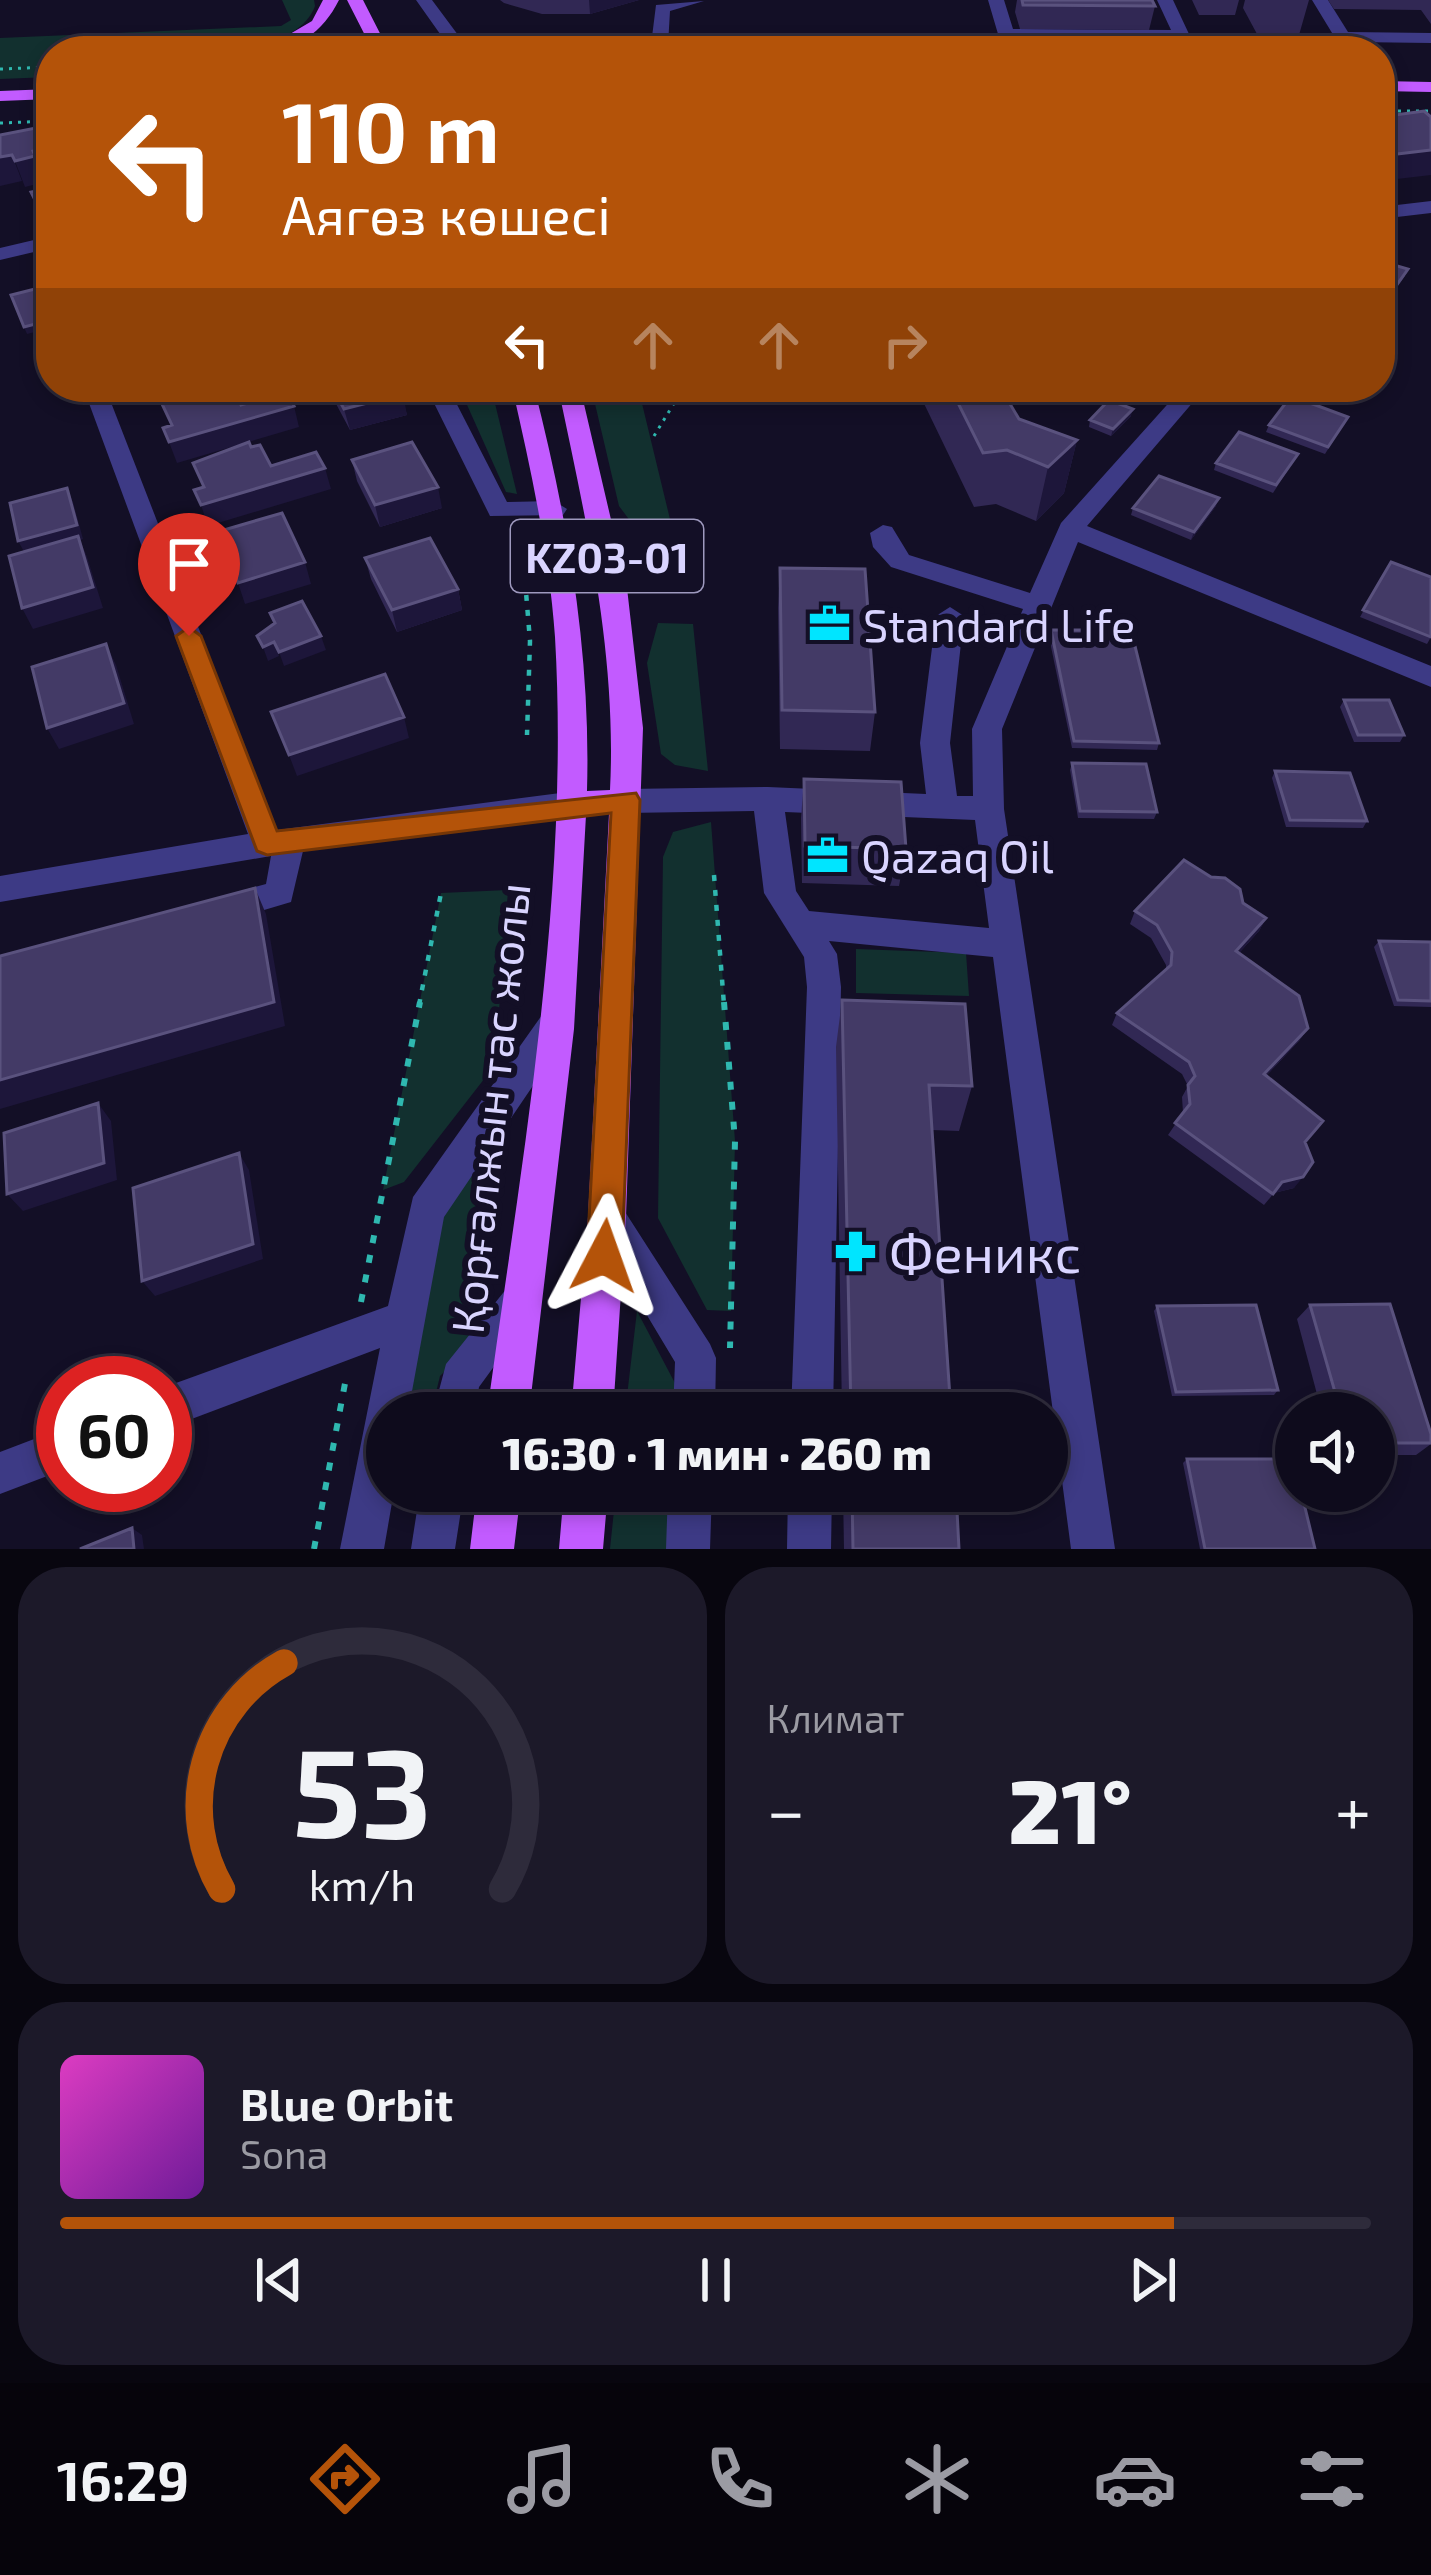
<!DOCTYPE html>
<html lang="ru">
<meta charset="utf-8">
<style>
body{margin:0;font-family:"Exo 2",sans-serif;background:#1c1929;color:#f1f3f6;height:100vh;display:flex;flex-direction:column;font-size:45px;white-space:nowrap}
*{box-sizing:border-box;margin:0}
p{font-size:39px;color:#9b9ba3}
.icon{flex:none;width:66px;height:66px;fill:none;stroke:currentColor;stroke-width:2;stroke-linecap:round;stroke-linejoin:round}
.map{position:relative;height:1549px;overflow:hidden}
.sheet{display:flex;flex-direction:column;gap:18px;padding:18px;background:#08060f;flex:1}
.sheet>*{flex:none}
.guide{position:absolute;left:36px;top:36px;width:1359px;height:366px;border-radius:48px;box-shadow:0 6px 18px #0003,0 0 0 3px #2e2b3b;background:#b45309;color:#fff;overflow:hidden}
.fabs{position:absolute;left:1275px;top:1392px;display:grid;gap:24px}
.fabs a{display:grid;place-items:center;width:120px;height:120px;border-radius:50%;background:#0e0b1c;box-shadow:0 6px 18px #0003,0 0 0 3px #2e2b3b;font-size:60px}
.speed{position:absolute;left:36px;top:1356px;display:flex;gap:24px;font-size:60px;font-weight:700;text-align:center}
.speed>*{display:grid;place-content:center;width:156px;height:156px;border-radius:50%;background:#0e0b1c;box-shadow:0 6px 18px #0003,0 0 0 3px #2e2b3b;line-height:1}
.speed .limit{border:18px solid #d22;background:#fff;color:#111}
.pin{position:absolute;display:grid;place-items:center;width:102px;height:102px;color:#fff;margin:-123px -51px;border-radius:50% 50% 50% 0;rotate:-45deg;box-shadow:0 0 12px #0007}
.pin .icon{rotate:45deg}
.me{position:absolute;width:132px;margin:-66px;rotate:4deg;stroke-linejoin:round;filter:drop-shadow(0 0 9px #0008)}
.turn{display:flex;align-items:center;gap:42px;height:252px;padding:0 48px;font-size:54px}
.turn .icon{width:156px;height:156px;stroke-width:2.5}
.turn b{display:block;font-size:84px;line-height:102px}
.lanes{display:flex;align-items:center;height:114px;padding:0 48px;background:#0003;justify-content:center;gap:60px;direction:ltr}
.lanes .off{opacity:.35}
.big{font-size:90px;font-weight:800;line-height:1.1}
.sheet .card{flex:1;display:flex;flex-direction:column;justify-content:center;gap:18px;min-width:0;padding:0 42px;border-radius:48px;background:#1c1929}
.sheet .dial{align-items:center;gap:0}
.dial svg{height:312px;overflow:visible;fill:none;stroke:#2e2b3b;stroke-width:7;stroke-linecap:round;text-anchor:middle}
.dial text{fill:#f1f3f6;stroke:none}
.song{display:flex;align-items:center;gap:36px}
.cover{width:144px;height:144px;border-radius:18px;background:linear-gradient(135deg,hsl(310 70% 55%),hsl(280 70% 35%))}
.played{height:12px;border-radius:6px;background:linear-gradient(90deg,#b45309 85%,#2e2b3b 85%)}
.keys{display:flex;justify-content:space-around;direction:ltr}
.heat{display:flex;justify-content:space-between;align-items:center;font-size:66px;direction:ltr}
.sheet .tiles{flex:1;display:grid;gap:18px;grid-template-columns:1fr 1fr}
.card:last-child{grid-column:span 2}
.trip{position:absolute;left:366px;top:1392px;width:702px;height:120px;border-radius:60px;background:#0e0b1c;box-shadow:0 6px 18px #0003,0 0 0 3px #2e2b3b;font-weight:800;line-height:120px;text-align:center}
.tabs{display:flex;height:192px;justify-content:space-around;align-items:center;background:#06040b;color:#9b9ba3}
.tabs .icon{width:84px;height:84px}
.tabs .selected{color:#b45309}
.tabs b{font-size:54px;color:#f1f3f6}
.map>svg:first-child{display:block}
.green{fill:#12302f}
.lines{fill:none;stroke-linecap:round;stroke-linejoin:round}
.path-far2{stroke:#2fb8b0;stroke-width:3;stroke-dasharray:3 6;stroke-linecap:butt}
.path-far1{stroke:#2fb8b0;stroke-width:4.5;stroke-dasharray:6 9;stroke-linecap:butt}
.path{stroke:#2fb8b0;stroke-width:6;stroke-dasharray:8 12;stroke-linecap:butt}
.minor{fill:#3d3a85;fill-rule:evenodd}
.major{fill:#c25bff;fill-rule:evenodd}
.wall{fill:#312854}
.shaded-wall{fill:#1d163a}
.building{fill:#433a66;stroke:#5a527e;stroke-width:3}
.route{fill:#b45309;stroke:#753606;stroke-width:3}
.labels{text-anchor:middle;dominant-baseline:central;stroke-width:12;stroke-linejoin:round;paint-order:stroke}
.shield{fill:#130f26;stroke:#9e99be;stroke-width:3}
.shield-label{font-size:42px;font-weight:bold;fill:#d9d4ff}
.poi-label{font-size:45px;fill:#d9d4ff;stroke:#130f26;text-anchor:start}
.street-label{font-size:45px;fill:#d9d4ff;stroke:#130f26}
.near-poi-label{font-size:54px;fill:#d9d4ff;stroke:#130f26;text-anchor:start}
</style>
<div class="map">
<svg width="1431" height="1549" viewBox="0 0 1431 1549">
<rect width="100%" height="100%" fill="#130f26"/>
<path class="green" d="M 282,0 L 314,0 L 315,6 C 291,73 111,51 51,51 L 51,77 L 0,79 L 0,38 L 281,26 L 291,20 Z
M 983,38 L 1000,49 L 723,48 L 719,40 Z
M 459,387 L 491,387 L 517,494 L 506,492 Z
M 597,387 L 638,387 L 676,544 L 646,542 L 619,506 L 592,391 Z
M 658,623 L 693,624 L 708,771 L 675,765 L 661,754 L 647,663 Z
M 711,822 L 735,1141 L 731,1311 L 707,1310 L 658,1218 L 663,857 L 673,832 Z
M 508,890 L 495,1065 L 404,1182 L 383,1190 L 441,893 Z
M 856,949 L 966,953 L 969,996 L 856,993 Z
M 492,1146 L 468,1348 L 440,1376 L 431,1413 L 399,1413 L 430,1232 Z
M 637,1311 L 677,1387 L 675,1413 L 625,1413 Z
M 616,1491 L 671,1491 L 668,1549 L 610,1549 Z"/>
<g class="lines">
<path class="path-far2" d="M 702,42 L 990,43
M 0,69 L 51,67
M 1380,111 L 1431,111
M 0,123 L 51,121
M 654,436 L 684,387
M 521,531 L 525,583"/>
<path class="path-far1" d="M 525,580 L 530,641 L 527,735
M 714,875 L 724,1005
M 419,1005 L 441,893"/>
<path class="path" d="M 724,1002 L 735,1141 L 730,1348
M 361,1302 L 420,1002
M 314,1549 L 346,1378"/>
<path class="minor" d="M 416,0 L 432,0 L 461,39 L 651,45 L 656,5 L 704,1 L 670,11 L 668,45 L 693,51 L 450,48 Z
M 988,0 L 1004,0 L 1013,29 L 1171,30 L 1157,0 L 1173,0 L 1197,51 L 1181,51 L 1175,40 L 1006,39 L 998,34 Z
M 1312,0 L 1328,0 L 1348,32 L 1431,33 L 1431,43 L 1354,42 L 1359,51 L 1343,51 Z
M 1431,201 L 1431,213 L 1380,219 L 1380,207 Z
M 51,236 L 51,248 L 0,260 L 0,248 Z
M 83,387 L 105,387 L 277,830 L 568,792 L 579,796 L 583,804 L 579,812 L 303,851 L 291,902 L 220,923 L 209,920 L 204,910 L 209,900 L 266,884 L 271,856 L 0,902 L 0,876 L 248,834 Z
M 426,387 L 448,387 L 507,502 L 554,501 L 567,509 L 563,515 L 490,516 Z
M 1183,387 L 1206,387 L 1087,526 L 1431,666 L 1431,687 L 1078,542 L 1002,729 L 1004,809 L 1115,1549 L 1071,1549 L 993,957 L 829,941 L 837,954 L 841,987 L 833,1413 L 791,1413 L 807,987 L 804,957 L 764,893 L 754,811 L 626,813 L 615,809 L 611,801 L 615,793 L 626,789 L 768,787 L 926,794 L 920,743 L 936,616 L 950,607 L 964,616 L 950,743 L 957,796 L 973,796 L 972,729 L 1023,609 L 891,567 L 873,547 L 870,533 L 883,525 L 892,527 L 909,555 L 1030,593 L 1061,523 ZM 785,812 L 975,820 L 989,928 L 809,911 L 796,891 Z
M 554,1011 L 566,1015 L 571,1026 L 566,1037 L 444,1217 L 408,1413 L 387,1413 L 387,1491 L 394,1491 L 384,1549 L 340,1549 L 380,1348 L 165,1429 L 165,1387 L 388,1306 L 413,1197 L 542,1015 Z
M 607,1199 L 620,1204 L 710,1344 L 716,1358 L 715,1413 L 673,1413 L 675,1362 L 588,1217 L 594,1204 Z
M 521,1282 L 535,1288 L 541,1302 L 479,1387 L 475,1413 L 433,1413 L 446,1364 L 507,1288 Z
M 63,1428 L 63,1470 L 0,1494 L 0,1452 Z
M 420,1491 L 464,1491 L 455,1549 L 411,1549 Z
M 668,1491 L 712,1491 L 710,1549 L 666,1549 Z
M 788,1491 L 832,1491 L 831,1549 L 787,1549 Z"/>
<path class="major" d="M 323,0 L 339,0 C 323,32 297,51 261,51 L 312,21 Z
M 347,0 L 363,0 L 389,51 L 373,51 Z
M 1380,81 L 1431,82 L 1431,92 L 1380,91 Z
M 51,89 L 51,99 L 0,101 L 0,91 Z
M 512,387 L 534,387 C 568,520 591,653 587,791 L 610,790 C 617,652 586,521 558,387 L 580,387 L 627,588 L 643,728 L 626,1217 L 613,1413 L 571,1413 L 588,1217 L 609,814 L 586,815 L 574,1029 L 529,1413 L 487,1413 C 522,1156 570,896 555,637 C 549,552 531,470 512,387 Z
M 477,1491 L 521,1491 L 514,1549 L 470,1549 Z
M 564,1491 L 608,1491 L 603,1549 L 559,1549 Z"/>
</g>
<path class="wall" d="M 500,0 L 639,0 L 590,14 L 542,14 L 504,3 Z
M 1017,0 L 1152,0 L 1155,6 L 1149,30 L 1020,29 L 1015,12 Z
M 1192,0 L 1239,0 L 1235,15 L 1199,15 Z
M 1245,0 L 1309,0 L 1299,35 L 1257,34 L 1243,8 Z
M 1328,0 L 1431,0 L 1431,24 L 1421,10 L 1334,9 Z
M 1380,261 L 1405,276 L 1388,300 L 1380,297 Z
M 327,387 L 399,387 L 407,415 L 350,430 Z
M 916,387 L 1000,387 L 1019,419 L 1077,440 L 1064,493 L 1036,521 L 996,504 L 974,507 Z
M 1131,416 L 1111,436 L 1089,427 L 1090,420 Z
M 1348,417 L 1325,454 L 1266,432 L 1269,425 Z
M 1298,454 L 1273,493 L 1214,470 L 1216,463 Z
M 352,460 L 442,508 L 380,527 L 357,481 Z
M 1216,506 L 1191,540 L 1131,515 L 1133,508 Z
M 365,558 L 458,589 L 462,610 L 397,632 L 371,579 Z
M 1391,562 L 1431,637 L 1427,644 L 1360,617 Z
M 780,568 L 875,712 L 870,751 L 780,749 L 778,608 Z
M 1051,630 L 1159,743 L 1157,750 L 1072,748 L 1049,637 Z
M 1344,700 L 1404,735 L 1400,742 L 1354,742 L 1340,707 Z
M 1072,763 L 1157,812 L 1154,819 L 1078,818 L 1070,770 Z
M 1275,771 L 1367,821 L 1363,828 L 1286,827 L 1272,778 Z
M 804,779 L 906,849 L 899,886 L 802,883 L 801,818 Z
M 1243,903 L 1266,918 L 1259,931 L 1239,953 L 1308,1028 L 1299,1041 L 1266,1076 L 1306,1142 L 1294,1188 L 1274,1193 L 1264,1205 L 1168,1135 L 1183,1113 L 1182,1097 L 1188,1086 L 1182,1074 L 1112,1025 L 1117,1013 L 1166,970 L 1166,965 L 1151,938 L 1130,924 L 1135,911 Z
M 1379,941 L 1431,942 L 1431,1007 L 1394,1006 L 1374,947 Z
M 842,1000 L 972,1086 L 959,1131 L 932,1130 L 951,1413 L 842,1413 L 836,1047 Z
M 1310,1305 L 1431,1434 L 1431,1444 L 1416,1455 L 1374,1455 L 1374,1413 L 1322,1413 L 1297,1319 Z
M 1157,1306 L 1278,1390 L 1274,1395 L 1172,1396 L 1154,1311 Z
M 1187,1459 L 1315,1549 L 1200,1549 L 1183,1463 Z
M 843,1491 L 956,1491 L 959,1549 L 844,1549 Z"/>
<path class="shaded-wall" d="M 589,0 L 639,0 L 590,14 Z
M 51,147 L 51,175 L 43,177 L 33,151 Z
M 1431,150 L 1431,175 L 1380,181 L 1380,156 Z
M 12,155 L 22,181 L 0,186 L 0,157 Z
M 35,156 L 45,182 L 25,187 L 15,161 Z
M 51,200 L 51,208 L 39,210 L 37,204 Z
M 51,320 L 51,328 L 27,334 L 24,327 Z
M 148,387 L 178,387 L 151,394 Z
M 403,394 L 407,415 L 350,430 L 344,409 Z
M 294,406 L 299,427 L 177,463 L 169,442 Z
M 1133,409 L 1131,416 L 1111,436 L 1113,429 Z
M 1077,440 L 1064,493 L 1036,521 L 1048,467 Z
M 325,468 L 331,489 L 208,526 L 201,505 Z
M 438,487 L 442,508 L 380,527 L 375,505 Z
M 67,488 L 73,502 L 83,539 L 80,540 L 87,557 L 103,608 L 33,629 L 22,608 L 26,555 L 18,541 Z
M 1219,498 L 1216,506 L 1191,540 L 1194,532 Z
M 305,562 L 311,584 L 245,604 L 238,583 Z
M 458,589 L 462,610 L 397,632 L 392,610 Z
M 321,636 L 326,650 L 284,666 L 279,652 Z
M 274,642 L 279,656 L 268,661 L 263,647 Z
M 106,644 L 116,665 L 134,724 L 59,749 L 47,728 Z
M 404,717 L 409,738 L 297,776 L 289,755 Z
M 255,888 L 266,914 L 285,1026 L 0,1109 L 0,1080 Z
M 1266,918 L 1259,931 L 1229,964 L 1236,951 Z
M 1308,1028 L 1299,1041 L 1256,1086 L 1264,1074 Z
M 98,1103 L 111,1121 L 117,1180 L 23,1211 L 7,1194 Z
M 239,1153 L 249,1170 L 263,1259 L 155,1296 L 142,1281 Z
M 1303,1177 L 1294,1188 L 1274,1193 L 1282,1182 Z
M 132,1528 L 142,1535 L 144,1549 L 134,1549 Z"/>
<path class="building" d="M 1022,0 L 1152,0 L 1155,6 L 1023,5 Z
M 1424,111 L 1431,117 L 1431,150 L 1380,156 L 1380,117 Z
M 51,125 L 51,147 L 33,151 L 35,156 L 15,161 L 12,155 L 0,157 L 0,135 Z
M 51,188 L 51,200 L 37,204 L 31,192 Z
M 1380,261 L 1408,269 L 1391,293 L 1380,289 Z
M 51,285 L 51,310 L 47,311 L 51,320 L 24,327 L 11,295 Z
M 223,387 L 232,387 L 241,405 L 286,392 L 294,406 L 169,442 L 163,428 L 172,425 L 162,404 Z
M 332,387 L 399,387 L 403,394 L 344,409 Z
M 950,387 L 1000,387 L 1019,419 L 1077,440 L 1048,467 L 1007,450 L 983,453 Z
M 1291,396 L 1348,417 L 1328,447 L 1269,425 Z
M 1109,400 L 1133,409 L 1113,429 L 1090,420 Z
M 1239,432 L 1298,454 L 1276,485 L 1216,463 Z
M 249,442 L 251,447 L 260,445 L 271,466 L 316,452 L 325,468 L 201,505 L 194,490 L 204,487 L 193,463 Z
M 412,442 L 438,487 L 375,505 L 352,460 Z
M 1159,476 L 1219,498 L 1194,532 L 1133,508 Z
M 67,488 L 77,525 L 18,541 L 10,503 Z
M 282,513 L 305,562 L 238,583 L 217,532 Z
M 78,536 L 93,587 L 22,608 L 9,556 Z
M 430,538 L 458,589 L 392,610 L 365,558 Z
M 1391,562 L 1431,577 L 1431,637 L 1363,610 Z
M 780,568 L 865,569 L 875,712 L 782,710 Z
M 302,601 L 321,636 L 279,652 L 274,642 L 263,647 L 257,636 L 275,623 L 270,613 Z
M 1051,630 L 1131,630 L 1159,743 L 1074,741 Z
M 106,644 L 124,703 L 47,728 L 32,667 Z
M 385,674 L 404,717 L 289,755 L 271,712 Z
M 1344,700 L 1389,700 L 1404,735 L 1358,735 Z
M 1072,763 L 1146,764 L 1157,812 L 1080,811 Z
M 1275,771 L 1350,773 L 1367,821 L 1290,820 Z
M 804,779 L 901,782 L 906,849 L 805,846 Z
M 1184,860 L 1211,877 L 1225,878 L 1240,889 L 1243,903 L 1266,918 L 1236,951 L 1299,996 L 1308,1028 L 1264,1074 L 1323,1121 L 1305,1142 L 1313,1162 L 1303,1177 L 1282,1182 L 1273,1194 L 1175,1123 L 1190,1104 L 1188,1085 L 1195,1076 L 1189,1062 L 1117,1013 L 1171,965 L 1172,952 L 1157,925 L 1135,911 Z
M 255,888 L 274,1002 L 0,1080 L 0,956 Z
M 1379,941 L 1431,942 L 1431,1001 L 1398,1000 Z
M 842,1000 L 965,1004 L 972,1086 L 929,1085 L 951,1413 L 851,1413 Z
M 98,1103 L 104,1163 L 7,1194 L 4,1133 Z
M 239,1153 L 253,1244 L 142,1281 L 133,1188 Z
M 1390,1304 L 1431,1434 L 1431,1443 L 1374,1443 L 1374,1413 L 1341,1413 L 1310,1305 Z
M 1256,1305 L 1278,1390 L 1176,1392 L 1157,1306 Z
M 1187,1459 L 1293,1459 L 1296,1471 L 1296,1491 L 1301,1491 L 1315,1549 L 1205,1549 Z
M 852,1491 L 956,1491 L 959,1549 L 853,1549 Z
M 132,1528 L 134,1549 L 80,1549 Z"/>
<path class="route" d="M 189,627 L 201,636 L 277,831 L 636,793 L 640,800 L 622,1256 L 617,1268 L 604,1274 L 592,1268 L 587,1256 L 611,813 L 267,855 L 257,851 L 176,636 Z"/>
<defs>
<symbol id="office-bare" viewBox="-9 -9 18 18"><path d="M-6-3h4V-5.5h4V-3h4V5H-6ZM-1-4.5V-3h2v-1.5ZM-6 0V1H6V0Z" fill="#00e5ff" stroke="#130f26" stroke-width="2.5" paint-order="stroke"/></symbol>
<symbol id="pharmacy-bare" viewBox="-9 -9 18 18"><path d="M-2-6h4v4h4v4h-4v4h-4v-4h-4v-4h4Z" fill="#00e5ff" stroke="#130f26" stroke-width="2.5" paint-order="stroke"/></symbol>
</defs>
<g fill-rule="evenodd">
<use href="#office-bare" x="800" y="594" width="59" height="59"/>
<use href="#office-bare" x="798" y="826" width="59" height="59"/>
<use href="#pharmacy-bare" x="826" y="1222" width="59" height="59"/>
</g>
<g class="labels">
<rect class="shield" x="511" y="520" width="192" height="72" rx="9"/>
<g class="shield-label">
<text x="607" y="556">KZ03-01</text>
</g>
<g class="poi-label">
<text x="863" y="624">Standard Life</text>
<text x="861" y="855">Qazaq Oil</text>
</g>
<g class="street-label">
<text transform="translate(489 1108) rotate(-84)">Қорғалжын тас жолы</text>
</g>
<g class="near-poi-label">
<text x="889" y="1251">Феникс</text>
</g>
</g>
</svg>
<div class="fabs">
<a><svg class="icon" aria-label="sound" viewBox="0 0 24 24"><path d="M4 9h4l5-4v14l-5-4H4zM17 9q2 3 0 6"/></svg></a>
</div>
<div class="speed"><div class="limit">60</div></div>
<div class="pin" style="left:189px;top:636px;background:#d93025"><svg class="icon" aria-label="arrive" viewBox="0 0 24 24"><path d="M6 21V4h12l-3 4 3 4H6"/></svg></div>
<svg class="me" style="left:604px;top:1256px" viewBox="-20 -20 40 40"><path d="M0-17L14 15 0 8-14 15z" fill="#b45309" stroke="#fff" stroke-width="4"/></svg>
<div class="trip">16:30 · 1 мин · 260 m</div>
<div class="guide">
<div class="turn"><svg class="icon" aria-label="left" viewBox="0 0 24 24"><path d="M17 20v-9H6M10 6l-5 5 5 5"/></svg><div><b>110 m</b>Аягөз көшесі</div></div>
<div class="lanes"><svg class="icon" aria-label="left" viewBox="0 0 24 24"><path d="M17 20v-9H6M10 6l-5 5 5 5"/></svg><svg class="icon off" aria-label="ahead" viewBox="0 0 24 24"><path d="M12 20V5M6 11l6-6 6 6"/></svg><svg class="icon off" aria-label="ahead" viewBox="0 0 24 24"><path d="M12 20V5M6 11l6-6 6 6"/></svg><svg class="icon off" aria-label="right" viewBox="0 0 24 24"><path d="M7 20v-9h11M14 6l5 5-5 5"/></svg></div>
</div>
</div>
<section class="sheet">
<div class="tiles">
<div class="card dial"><svg viewBox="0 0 100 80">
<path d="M14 69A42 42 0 1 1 86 69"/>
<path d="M14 69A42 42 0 0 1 30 11" stroke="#b45309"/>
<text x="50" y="56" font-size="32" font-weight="700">53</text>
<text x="50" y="72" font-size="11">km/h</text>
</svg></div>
<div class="card"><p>Климат</p>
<div class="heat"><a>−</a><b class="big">21°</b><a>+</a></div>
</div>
<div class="card">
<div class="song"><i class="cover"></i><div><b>Blue Orbit</b><p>Sona</p></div></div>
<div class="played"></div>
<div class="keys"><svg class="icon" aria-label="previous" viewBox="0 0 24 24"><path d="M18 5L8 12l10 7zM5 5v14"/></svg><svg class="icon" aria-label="pause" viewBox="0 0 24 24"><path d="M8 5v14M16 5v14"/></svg><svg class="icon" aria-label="next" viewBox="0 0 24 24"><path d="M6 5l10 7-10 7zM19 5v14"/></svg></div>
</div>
</div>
</section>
<nav class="tabs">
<b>16:29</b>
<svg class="icon selected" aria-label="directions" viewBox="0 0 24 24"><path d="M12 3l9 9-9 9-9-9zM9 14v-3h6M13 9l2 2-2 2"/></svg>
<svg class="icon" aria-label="music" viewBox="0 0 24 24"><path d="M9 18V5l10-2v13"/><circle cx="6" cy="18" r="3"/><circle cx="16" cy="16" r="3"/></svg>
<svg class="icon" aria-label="phone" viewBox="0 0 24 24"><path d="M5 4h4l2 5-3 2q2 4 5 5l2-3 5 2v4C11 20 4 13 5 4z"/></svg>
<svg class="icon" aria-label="climate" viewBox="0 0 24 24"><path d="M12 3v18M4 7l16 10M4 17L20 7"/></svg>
<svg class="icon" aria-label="car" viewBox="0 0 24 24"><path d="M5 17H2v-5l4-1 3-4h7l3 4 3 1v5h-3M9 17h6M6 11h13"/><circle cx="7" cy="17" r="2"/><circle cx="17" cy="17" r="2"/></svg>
<svg class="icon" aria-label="filters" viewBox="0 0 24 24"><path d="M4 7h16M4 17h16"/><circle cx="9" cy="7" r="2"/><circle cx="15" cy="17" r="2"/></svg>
</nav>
